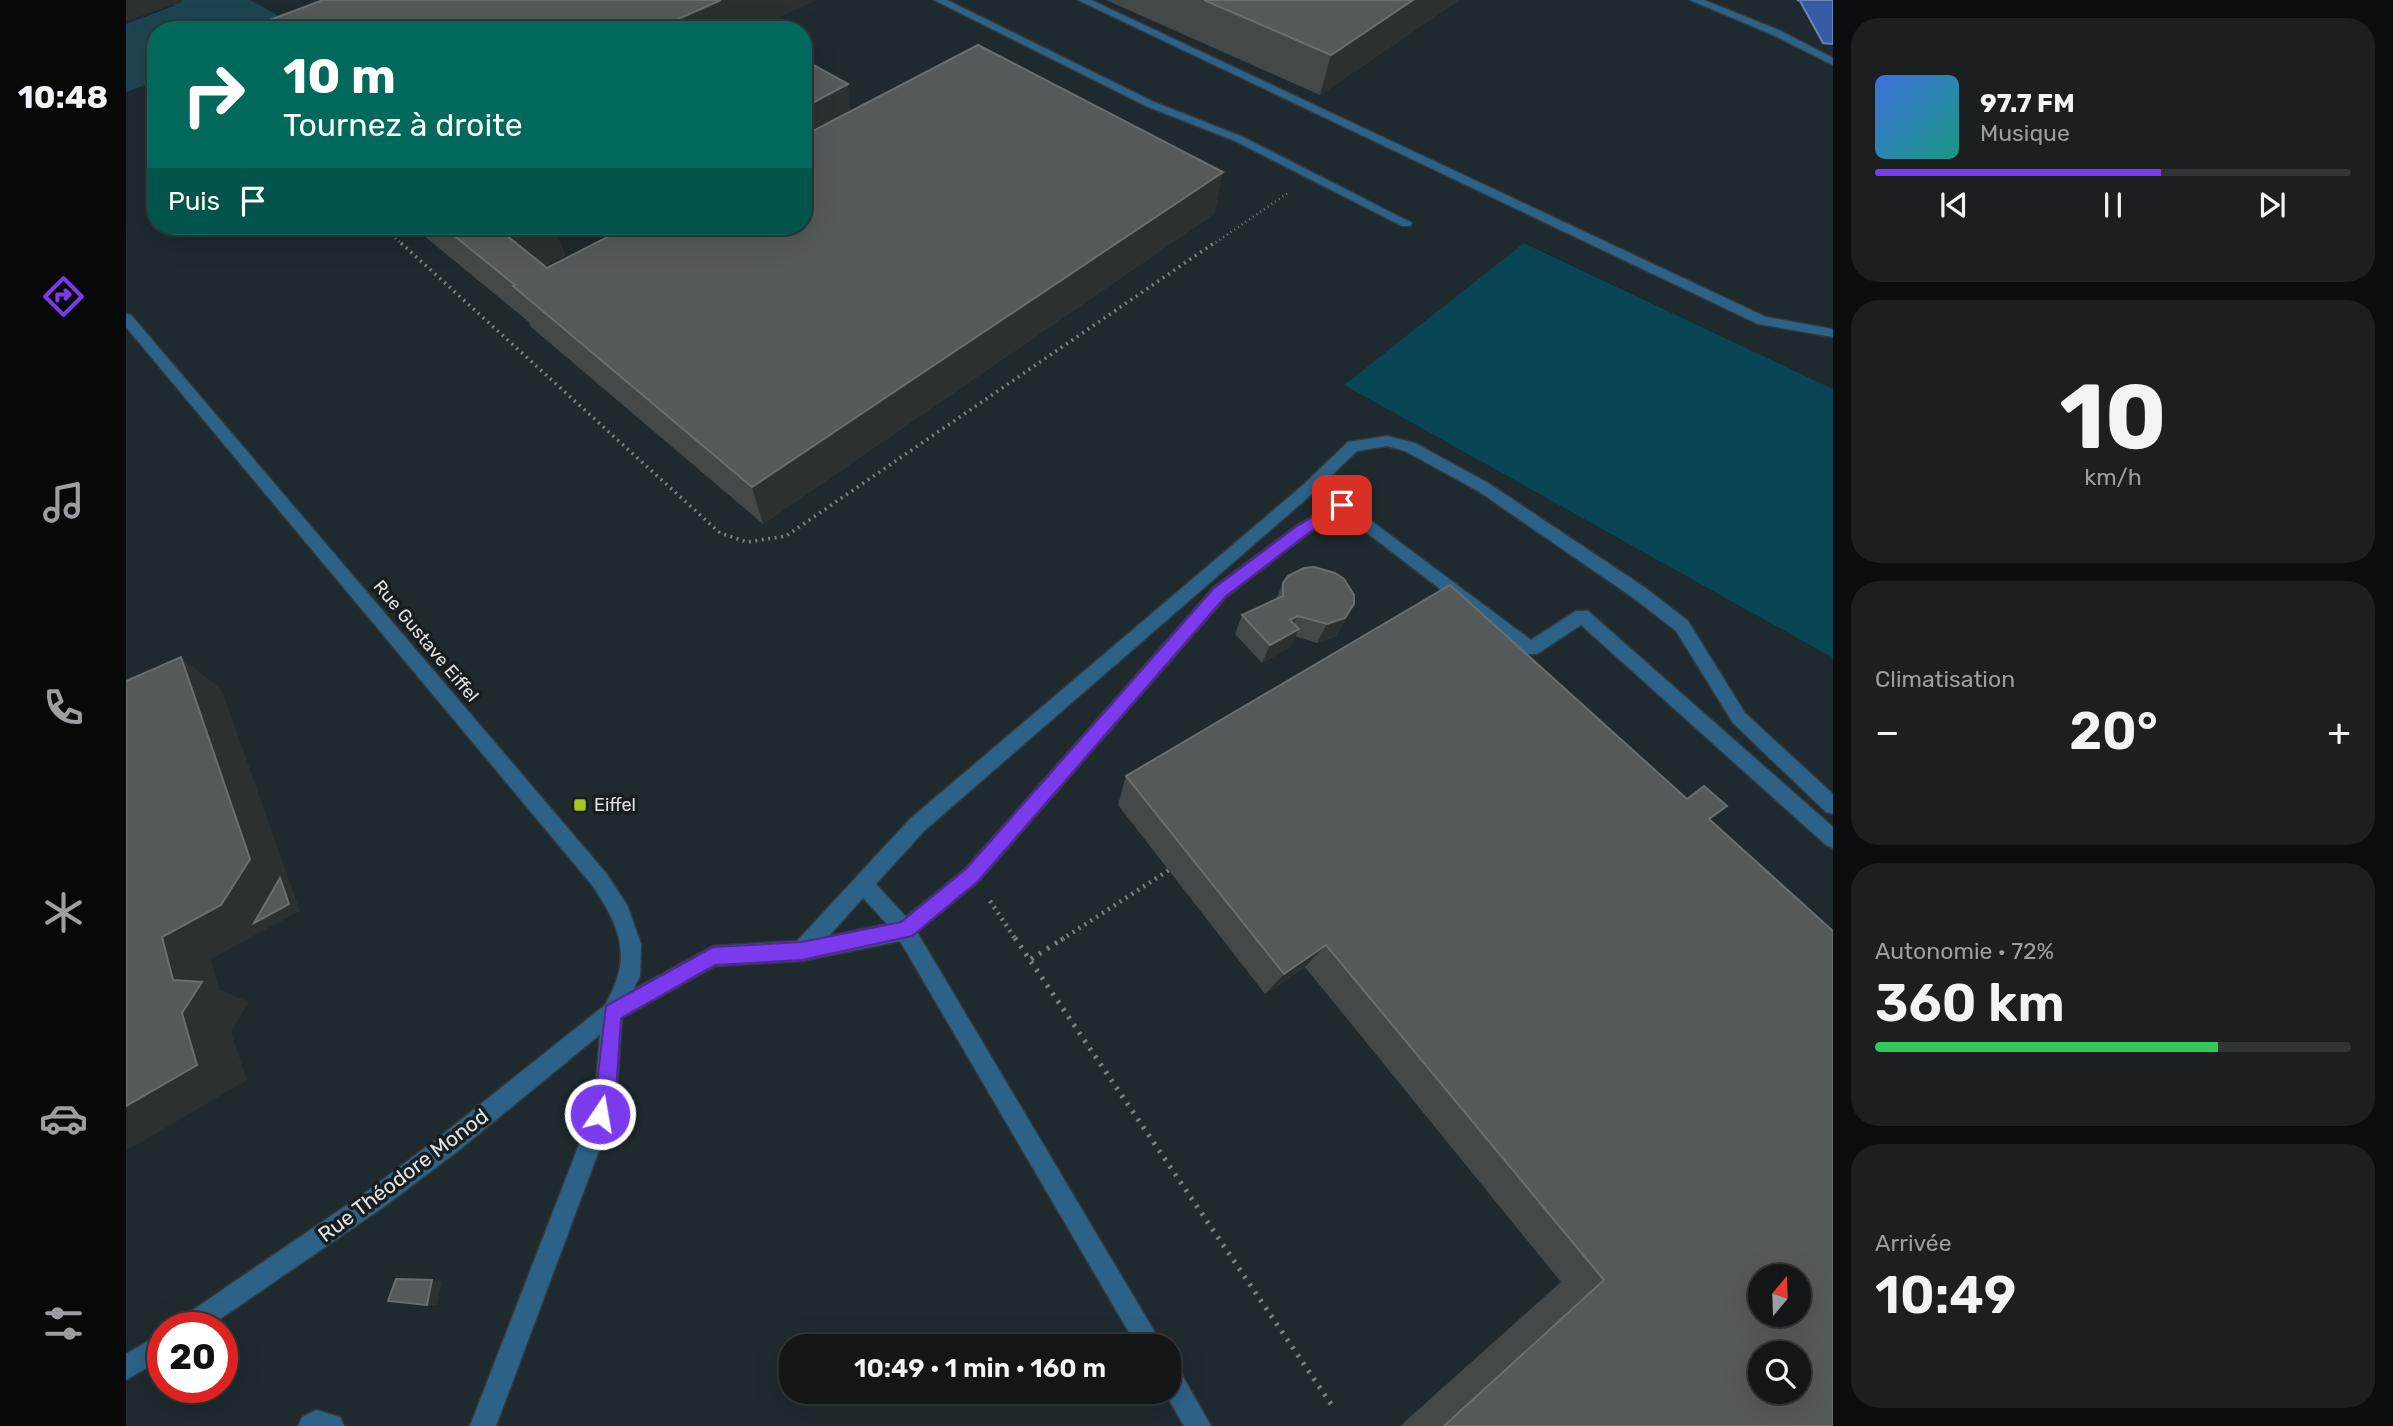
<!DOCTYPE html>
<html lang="fr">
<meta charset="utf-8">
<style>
body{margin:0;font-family:Rubik,sans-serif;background:#1b1f20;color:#f1f3f6;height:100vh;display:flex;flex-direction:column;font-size:26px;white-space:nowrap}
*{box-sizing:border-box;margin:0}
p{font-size:23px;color:#9c9fa1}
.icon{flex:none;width:38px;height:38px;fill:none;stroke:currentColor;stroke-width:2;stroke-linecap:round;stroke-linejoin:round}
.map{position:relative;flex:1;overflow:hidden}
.sheet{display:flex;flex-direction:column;gap:18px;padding:18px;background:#0a0c0d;width:560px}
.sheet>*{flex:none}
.hud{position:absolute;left:21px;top:21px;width:665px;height:214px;border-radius:28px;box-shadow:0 7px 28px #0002,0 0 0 2px #313536;background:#00695c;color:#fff;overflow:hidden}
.needle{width:46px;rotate:19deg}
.buttons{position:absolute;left:1622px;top:1264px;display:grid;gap:14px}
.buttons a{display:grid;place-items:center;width:63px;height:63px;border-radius:50%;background:#121617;box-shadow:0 7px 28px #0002,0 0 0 2px #313536;font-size:35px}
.speed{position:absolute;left:21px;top:1312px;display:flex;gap:14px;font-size:35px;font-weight:700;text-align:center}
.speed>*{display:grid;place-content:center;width:91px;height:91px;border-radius:50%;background:#121617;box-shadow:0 7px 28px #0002,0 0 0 2px #313536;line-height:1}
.speed .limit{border:10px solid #d22;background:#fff;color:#111}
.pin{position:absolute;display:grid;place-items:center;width:60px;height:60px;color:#fff;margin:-30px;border-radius:14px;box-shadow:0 4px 10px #0006}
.me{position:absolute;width:77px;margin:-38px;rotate:12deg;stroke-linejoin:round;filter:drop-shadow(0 0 5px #0008)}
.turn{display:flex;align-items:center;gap:24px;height:147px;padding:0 21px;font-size:32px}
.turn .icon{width:91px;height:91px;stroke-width:2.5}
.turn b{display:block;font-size:49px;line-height:60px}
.then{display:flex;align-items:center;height:66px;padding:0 21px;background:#0003;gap:14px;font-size:26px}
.big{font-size:52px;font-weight:600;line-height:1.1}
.sheet .card{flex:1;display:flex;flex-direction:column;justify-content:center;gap:10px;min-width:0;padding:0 24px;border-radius:28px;background:#1b1f20}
.sheet .dial{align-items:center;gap:0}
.dial b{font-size:91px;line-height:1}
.song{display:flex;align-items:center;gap:21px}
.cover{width:84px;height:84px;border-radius:10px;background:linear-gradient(135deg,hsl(220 70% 55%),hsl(170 70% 35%))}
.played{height:7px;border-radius:4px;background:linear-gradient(90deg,#7c3aed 60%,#313536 60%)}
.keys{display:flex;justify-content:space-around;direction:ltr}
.heat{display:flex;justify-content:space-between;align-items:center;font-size:38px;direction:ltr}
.charge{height:10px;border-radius:5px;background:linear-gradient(90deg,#34c759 72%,#313536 0)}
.trip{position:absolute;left:653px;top:1334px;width:402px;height:70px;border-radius:28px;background:#121617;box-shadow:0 7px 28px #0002,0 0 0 2px #313536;font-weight:600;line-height:70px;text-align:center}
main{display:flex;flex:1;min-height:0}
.tab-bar{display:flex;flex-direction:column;width:126px;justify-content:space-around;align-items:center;background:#070909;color:#9c9fa1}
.tab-bar .icon{width:49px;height:49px}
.tab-bar .on{color:#7c3aed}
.tab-bar b{font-size:32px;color:#f1f3f6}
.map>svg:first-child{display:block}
.built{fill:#1e2a2e;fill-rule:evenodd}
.green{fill:#084656}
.forest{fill:#1d4551}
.water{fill:#355ba3;stroke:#6884b6;stroke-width:2}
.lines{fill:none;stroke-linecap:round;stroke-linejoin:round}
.service-casing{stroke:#34393b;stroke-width:3}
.minor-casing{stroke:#34393b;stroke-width:3}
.path-far3{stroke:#7c8082;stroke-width:2.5;stroke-dasharray:1 3.5;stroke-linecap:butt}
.path-far2{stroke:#7c8082;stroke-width:3.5;stroke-dasharray:2 4.5;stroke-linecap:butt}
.path-far1{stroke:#7c8082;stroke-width:4.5;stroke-dasharray:2 5;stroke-linecap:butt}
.path{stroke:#7c8082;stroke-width:5;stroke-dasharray:2.5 7;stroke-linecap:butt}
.service{fill:#2d6288;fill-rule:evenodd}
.minor{fill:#2d6288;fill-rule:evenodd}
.wall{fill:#434949}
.shaded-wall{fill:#2b3031}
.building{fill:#545959;stroke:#696f6f;stroke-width:2;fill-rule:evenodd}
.route{fill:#7c3aed;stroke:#51269a;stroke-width:2}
.poi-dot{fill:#a7c81f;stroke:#181d1f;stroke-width:2.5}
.labels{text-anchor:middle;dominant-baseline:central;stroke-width:7;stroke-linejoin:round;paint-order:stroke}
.street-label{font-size:18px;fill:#dfe3e4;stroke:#181d1f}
.poi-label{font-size:18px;fill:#dfe3e4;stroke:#181d1f;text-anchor:start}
.near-street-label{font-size:21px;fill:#dfe3e4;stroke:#181d1f}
</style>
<main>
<nav class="tab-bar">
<b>10:48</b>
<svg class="icon on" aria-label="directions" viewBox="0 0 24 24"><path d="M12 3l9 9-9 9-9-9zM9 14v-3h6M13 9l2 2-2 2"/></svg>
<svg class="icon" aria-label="music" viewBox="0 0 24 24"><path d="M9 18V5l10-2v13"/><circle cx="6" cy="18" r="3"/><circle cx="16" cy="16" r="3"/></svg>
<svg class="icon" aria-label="phone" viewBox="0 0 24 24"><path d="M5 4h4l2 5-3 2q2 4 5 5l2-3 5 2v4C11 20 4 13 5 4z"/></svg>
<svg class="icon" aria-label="climate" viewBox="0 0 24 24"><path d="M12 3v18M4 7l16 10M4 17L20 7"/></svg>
<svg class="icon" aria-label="car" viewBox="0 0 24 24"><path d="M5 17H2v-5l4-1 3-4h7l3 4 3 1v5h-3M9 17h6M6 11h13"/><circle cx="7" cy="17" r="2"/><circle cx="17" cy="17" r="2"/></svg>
<svg class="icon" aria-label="filters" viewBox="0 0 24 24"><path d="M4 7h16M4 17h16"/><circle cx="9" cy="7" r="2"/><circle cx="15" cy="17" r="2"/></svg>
</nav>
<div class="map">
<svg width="1707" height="1426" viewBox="0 0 1707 1426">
<rect width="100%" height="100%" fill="#181d1f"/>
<path class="built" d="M 0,0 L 1707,0 L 1707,389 L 1399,243 L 1218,385 L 1707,658 L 1707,1426 L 0,1426 ZM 30,30 L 677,30 L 677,226 L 30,226 ZM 1634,1276 L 1673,1276 L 1673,1314 L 1634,1314 ZM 37,1328 L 96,1328 L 96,1388 L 37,1388 ZM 665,1346 L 1043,1346 L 1043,1391 L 665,1391 ZM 1634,1353 L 1673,1353 L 1673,1391 L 1634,1391 Z"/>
<path class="green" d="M 1398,243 L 1707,389 L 1707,658 L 1218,385 Z"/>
<path class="forest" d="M 46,0 L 124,0 L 175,28 L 30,30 L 30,81 L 0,92 L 0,24 L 48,6 Z"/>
<path class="water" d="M 1671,0 L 1707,0 L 1707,44 L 1697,43 L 1674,1 Z"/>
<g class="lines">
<defs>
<path id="service" d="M 808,0 L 821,0 L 1028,102 L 1117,137 L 1286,223 L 1284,226 L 1276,226 L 1109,141 L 1020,106 Z
M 952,0 L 965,0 L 1640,317 L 1707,329 L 1707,337 L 1632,324 Z
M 1564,0 L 1578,0 L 1655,31 L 1707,58 L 1707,65 L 1647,35 Z
M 1261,436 L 1289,443 L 1362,483 L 1521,589 L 1562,621 L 1619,713 L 1707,794 L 1707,814 L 1700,812 L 1607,723 L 1550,631 L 1509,599 L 1352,491 L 1279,451 L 1261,446 L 1231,451 L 1186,494 L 798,831 L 750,884 L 780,917 L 839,869 L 1088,587 L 1170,526 L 1216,499 L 1405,640 L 1450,611 L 1462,611 L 1707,827 L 1707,848 L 1700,845 L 1455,625 L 1411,654 L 1399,654 L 1215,513 L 1182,534 L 1100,597 L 853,881 L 791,932 L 1037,1346 L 1011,1346 L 774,941 L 676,961 L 589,966 L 496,1018 L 491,1092 L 478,1137 L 370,1426 L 344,1426 L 456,1137 L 469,1092 L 476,1012 L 479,1005 L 587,946 L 671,941 L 784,819 L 1176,486 L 1222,442 ZM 737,898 L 761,924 L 703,936 Z
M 1043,1365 L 1052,1368 L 1085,1426 L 1058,1426 L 1038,1391 L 1043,1391 Z
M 190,1410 L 214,1417 L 218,1426 L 172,1426 L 176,1417 Z"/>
<path id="minor" d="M 0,314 L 5,315 L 480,873 L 501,905 L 515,944 L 514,976 L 493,1019 L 332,1151 L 259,1206 L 81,1328 L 48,1328 L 52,1320 L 243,1190 L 316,1135 L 479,1005 C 507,957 495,928 466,885 L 0,327 Z
M 37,1332 L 37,1358 L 0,1380 L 0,1354 Z"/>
</defs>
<use href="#service" class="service-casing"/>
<use href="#minor" class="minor-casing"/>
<path class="path-far3" d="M 256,226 L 277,245
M 1086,245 L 1162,193"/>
<path class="path-far2" d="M 275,243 L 594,533 L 621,542 L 660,536 L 1088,243"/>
<path class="path-far1" d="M 864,901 L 890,940
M 935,940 L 1043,870"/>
<path class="path" d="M 889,938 L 1207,1407
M 905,959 L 938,938"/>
<use href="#service" class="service"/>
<use href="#minor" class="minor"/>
</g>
<path class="wall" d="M 980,0 L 1333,0 L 1194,95 Z
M 725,111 L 1089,213 L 637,524 L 405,327 L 403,322 L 286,226 L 428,226 L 439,255 L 418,266 L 421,268 Z
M 1157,583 L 1228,604 L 1210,636 L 1191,643 L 1169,636 L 1164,647 L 1136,663 L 1109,634 L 1116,615 L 1150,599 Z
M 1000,776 L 1583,819 L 1707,1426 L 1274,1426 L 1435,1282 L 1179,967 L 1139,994 L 992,805 Z"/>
<path class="shaded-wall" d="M 0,0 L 55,0 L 56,2 L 0,21 Z
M 595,0 L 691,0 L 626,30 L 527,30 Z
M 1287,0 L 1333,0 L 1194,95 L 1205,55 Z
M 722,84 L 725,116 L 677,142 L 677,108 Z
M 1097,172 L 1089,213 L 637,524 L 626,487 Z
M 399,226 L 428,226 L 439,255 L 398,276 L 380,235 Z
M 1228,604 L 1210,636 L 1191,643 L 1201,624 Z
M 1172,616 L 1163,634 L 1173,629 L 1164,647 L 1136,663 L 1144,645 L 1164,620 Z
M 55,657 L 96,690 L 174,911 L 85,959 L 93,989 L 123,1002 L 105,1032 L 121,1080 L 0,1151 L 0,1106 L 56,1013 L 36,937 Z
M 1200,945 L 1179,967 L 1139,994 L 1158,974 Z
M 306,1280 L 316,1281 L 311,1305 L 301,1305 Z"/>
<path class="building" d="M 197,0 L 595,0 L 527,30 L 117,30 Z
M 1078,0 L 1287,0 L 1205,55 Z
M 852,45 L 1097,172 L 626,487 L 387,286 L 389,285 L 316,226 L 399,226 L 380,235 L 421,268 L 503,226 L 677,226 L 677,136 Z
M 677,59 L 722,84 L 677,108 Z
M 1188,567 L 1209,573 L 1218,579 L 1228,595 L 1228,604 L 1219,618 L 1201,624 L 1172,616 L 1164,620 L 1173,629 L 1144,645 L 1116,615 L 1157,596 L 1157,583 L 1162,576 L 1178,568 Z
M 1324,585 L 1561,799 L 1578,786 L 1601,806 L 1583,819 L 1707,931 L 1707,1426 L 1318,1426 L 1478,1280 L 1200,945 L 1158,974 L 1000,776 ZM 1634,1276 L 1673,1276 L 1673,1314 L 1634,1314 ZM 1634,1353 L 1673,1353 L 1673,1391 L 1634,1391 Z
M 55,657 L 124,859 L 95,905 L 36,937 L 47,980 L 76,982 L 56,1013 L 71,1065 L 0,1106 L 0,681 Z
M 154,878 L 163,904 L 128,923 Z
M 270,1279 L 306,1280 L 301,1305 L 262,1301 Z"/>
<path class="route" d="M 1216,500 L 1223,505 L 1221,509 L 1181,534 L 1099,597 L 852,881 L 786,936 L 676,960 L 589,965 L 495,1018 L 490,1092 L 481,1121 L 474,1124 L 467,1121 L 464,1114 L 470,1092 L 480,1006 L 587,947 L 676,942 L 775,922 L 840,869 L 1088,588 L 1171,526 Z"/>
<rect class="poi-dot" x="447" y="798" width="14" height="14" rx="3.5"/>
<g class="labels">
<g class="street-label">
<text transform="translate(300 641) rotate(50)">Rue Gustave Eiffel</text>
</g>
<g class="poi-label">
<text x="468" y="805">Eiffel</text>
</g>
<g class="near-street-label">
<text transform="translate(277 1175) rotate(-37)">Rue Théodore Monod</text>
</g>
</g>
</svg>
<div class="buttons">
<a><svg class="needle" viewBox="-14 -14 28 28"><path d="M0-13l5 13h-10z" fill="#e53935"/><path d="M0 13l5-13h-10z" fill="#9c9fa1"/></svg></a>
<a><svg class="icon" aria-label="search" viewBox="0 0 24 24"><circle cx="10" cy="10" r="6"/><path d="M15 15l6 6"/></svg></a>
</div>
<div class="speed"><div class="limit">20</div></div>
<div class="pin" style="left:1216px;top:505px;background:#d93025"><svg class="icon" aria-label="arrive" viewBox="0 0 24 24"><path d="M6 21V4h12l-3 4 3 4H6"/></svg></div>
<svg class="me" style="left:474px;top:1114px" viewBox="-20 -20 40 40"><circle r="17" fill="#7c3aed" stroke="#fff" stroke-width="3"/><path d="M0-11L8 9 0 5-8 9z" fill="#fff"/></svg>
<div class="trip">10:49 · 1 min · 160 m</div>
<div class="hud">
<div class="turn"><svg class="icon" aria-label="right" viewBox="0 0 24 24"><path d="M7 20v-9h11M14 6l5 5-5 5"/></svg><div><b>10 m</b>Tournez à droite</div></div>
<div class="then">Puis<svg class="icon" aria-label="arrive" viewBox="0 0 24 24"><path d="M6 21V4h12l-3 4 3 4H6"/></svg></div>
</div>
</div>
<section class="sheet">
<div class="card">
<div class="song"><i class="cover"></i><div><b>97.7 FM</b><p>Musique</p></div></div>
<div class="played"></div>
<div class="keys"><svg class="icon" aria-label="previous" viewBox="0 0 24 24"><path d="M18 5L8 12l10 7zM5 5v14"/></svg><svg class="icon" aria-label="pause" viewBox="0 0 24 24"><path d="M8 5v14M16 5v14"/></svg><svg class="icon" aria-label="next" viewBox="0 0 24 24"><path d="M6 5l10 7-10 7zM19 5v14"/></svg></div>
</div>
<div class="card dial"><b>10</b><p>km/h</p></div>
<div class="card"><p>Climatisation</p>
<div class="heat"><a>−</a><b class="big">20°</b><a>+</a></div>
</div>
<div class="card"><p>Autonomie · 72%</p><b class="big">360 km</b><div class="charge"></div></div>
<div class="card"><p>Arrivée</p><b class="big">10:49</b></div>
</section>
</main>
